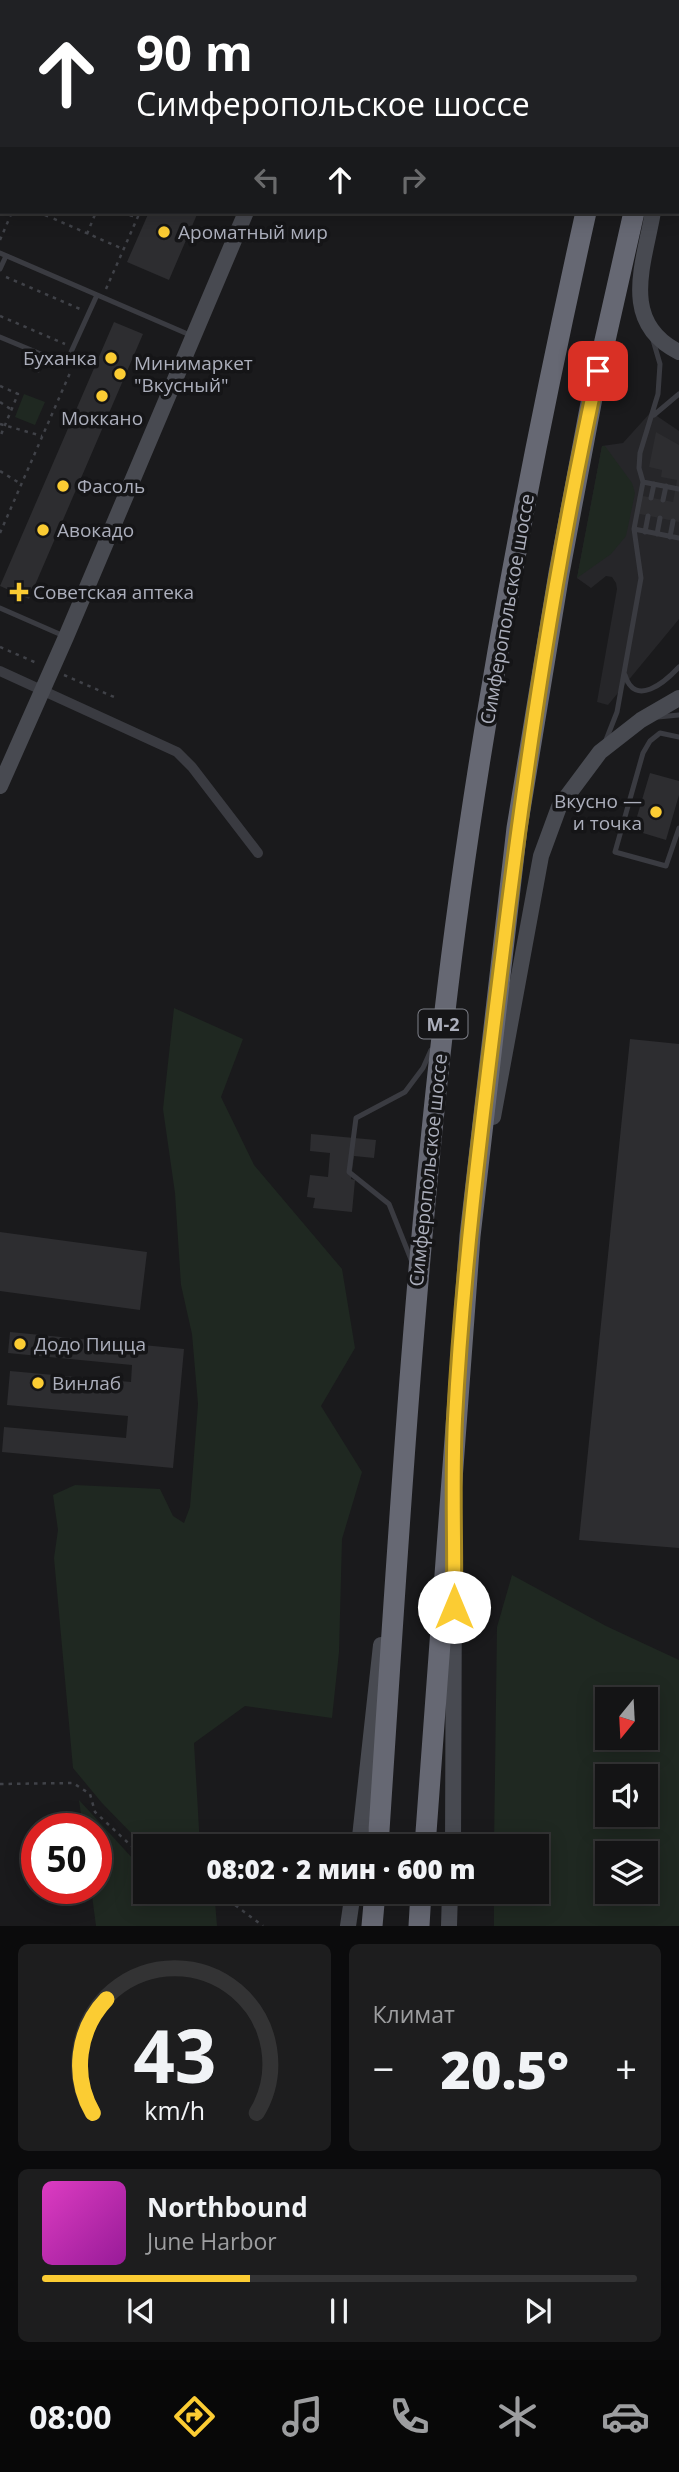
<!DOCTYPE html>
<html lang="ru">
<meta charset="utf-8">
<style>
body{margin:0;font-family:"Open Sans",sans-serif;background:#1d1d1e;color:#f1f3f6;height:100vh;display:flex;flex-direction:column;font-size:26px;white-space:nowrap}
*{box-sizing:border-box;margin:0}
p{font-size:23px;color:#9d9ea0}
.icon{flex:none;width:38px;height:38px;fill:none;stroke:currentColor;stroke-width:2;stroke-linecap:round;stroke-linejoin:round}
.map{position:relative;height:1926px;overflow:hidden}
.sheet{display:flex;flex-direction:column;gap:18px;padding:18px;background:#0b0b0c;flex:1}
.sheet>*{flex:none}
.top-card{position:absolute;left:0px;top:0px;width:679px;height:214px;box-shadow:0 4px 18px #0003,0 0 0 2px #333334;background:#202124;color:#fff;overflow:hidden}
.needle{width:46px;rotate:198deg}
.tools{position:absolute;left:595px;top:1687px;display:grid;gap:14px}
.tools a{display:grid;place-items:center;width:63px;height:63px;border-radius:0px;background:#141415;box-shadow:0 4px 18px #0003,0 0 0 2px #333334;font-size:35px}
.speed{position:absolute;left:21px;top:1813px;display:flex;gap:14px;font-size:35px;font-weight:700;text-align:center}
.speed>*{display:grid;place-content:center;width:91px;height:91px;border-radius:50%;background:#141415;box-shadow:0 4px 18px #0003,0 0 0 2px #333334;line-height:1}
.speed .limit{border:10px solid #d22;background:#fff;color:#111}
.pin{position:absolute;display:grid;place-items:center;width:60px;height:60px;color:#fff;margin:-30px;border-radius:14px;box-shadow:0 4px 10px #0006}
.me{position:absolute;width:77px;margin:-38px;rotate:0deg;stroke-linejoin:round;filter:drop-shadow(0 0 5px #0008)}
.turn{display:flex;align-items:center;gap:24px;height:147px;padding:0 21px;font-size:32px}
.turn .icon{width:91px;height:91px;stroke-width:2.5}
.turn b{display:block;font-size:49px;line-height:60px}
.lanes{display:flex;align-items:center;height:66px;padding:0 21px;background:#0003;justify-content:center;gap:35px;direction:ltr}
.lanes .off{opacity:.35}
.big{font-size:52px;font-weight:800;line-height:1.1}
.sheet .card{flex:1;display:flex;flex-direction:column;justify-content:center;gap:10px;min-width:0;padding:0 24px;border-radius:10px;background:#1d1d1e}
.sheet .dial{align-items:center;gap:0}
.dial svg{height:182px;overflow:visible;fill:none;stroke:#333334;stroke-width:7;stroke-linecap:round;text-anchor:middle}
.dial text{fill:#f1f3f6;stroke:none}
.song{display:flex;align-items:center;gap:21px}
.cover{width:84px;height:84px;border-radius:10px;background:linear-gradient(135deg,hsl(310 70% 55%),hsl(300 70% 35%))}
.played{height:7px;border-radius:4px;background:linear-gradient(90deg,#fbcc33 35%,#333334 35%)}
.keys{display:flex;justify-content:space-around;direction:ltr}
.heat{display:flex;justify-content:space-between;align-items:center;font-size:38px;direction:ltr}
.sheet .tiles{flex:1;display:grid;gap:18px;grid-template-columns:1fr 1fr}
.card:last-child{grid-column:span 2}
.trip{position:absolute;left:133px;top:1834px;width:416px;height:70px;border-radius:0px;background:#141415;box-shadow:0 4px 18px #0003,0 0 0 2px #333334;font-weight:800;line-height:70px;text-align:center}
.tabs{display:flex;height:112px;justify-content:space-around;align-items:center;background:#080808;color:#9d9ea0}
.tabs .icon{width:49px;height:49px}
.tabs .active{color:#fbcc33}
.tabs b{font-size:32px;color:#f1f3f6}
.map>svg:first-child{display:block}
.built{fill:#262629}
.green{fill:#1f2821;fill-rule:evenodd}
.building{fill:#2d2d30}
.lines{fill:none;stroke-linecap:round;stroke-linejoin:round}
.path{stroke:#404248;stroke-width:2.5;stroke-dasharray:3.5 5;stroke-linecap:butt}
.lane{stroke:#3a3b41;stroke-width:5}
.street{stroke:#3a3b41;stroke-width:10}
.secondary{stroke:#484a51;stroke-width:16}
.highway{stroke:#666873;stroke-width:21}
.route-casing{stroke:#a38521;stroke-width:18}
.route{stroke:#fbcc33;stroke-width:12}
.poi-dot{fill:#fbcc33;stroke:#151517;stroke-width:2.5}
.labels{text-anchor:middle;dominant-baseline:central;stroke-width:7;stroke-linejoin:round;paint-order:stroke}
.shield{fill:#151517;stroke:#7f818a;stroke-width:2}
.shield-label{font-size:18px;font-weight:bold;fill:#acafbc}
.poi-label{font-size:19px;fill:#acafbc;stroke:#151517;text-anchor:start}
.street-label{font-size:19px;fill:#acafbc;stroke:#151517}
</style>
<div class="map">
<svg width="679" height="1926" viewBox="0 0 679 1926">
<rect width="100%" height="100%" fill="#1a1a1c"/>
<path class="built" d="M 651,412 L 679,431 L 679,619 L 608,705 L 597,702 L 617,589 L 616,583 L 612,577 L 606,576 L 591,588 L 577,578 L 602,446 L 623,443 Z"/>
<path class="green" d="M 24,394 L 45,402 L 35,425 L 15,417 Z
M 602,446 L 605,446 L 632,483 L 635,493 L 626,536 L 611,554 L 577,578 Z
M 174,1008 L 243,1039 L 221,1097 L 254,1165 L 342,1269 L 355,1348 L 321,1406 L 362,1472 L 342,1539 L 339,1652 L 332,1718 L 245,1706 L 194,1743 L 200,1846 L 170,1846 L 134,1836 L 102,1803 L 73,1768 L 54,1558 L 58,1530 L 53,1495 L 75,1485 L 160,1489 L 173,1516 L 184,1523 L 190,1507 L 198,1404 L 192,1334 L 181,1285 L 175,1193 L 163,1109 Z
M 512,1575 L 606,1626 L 679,1660 L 679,1926 L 494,1926 L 494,1892 L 537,1892 L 537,1846 L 494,1846 L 497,1627 ZM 646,1699 L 646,1738 L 607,1738 L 607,1699 ZM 646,1776 L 646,1815 L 607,1815 L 607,1776 ZM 646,1853 L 646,1892 L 607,1892 L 607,1853 Z
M 79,1800 L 135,1861 L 145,1862 L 145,1892 L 208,1892 L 215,1901 L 217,1926 L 96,1926 L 91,1888 L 96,1888 L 96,1829 L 83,1829 Z"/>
<path class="building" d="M 149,212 L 198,212 L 169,280 L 127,262 Z
M 114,322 L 143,334 L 29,599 L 0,586 Z
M 32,359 L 43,364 L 39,373 L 28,368 Z
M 656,432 L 679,445 L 679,522 L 635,513 L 638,495 L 673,502 L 677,480 L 661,477 L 662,470 L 649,467 Z
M 650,773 L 679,781 L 679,795 L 666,840 L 633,830 Z
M 630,1039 L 679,1044 L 679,1548 L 579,1540 Z
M 311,1134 L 376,1140 L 374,1158 L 354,1156 L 351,1179 L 355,1180 L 352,1212 L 313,1208 L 315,1198 L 307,1197 L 310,1175 L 328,1177 L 330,1153 L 310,1151 Z
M 0,1232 L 147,1252 L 140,1310 L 0,1291 Z
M 10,1332 L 184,1349 L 173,1468 L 2,1452 L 4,1427 L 126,1438 L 128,1416 L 7,1405 L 10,1371 L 131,1382 L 132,1365 L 8,1353 Z"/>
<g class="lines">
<path class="path" d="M 198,0 L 199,2
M 359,2 L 360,0
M 37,212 L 52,218
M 55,212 L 52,218 L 123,249
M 113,212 L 138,217
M 270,212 L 271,217
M 87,234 L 96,212
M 0,240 L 12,212
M 6,277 L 80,309
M 106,289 L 140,212
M 0,316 L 65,344
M 0,386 L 18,394 L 0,437
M 0,402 L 12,410
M 0,424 L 42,436
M 0,471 L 21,484
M 0,533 L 70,373
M 0,647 L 39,664
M 64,675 L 114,697
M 0,1784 L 73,1783 L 90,1794 L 95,1812 L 139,1853 L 145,1852
M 225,1892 L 231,1902 L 263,1926"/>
<path class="lane" d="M 162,0 L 166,2
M 148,2 L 148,0
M 214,2 L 215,0
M 0,31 L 2,32
M 0,65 L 2,61
M 0,77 L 2,78
M 0,253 L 190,335
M 0,269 L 6,256
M 0,337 L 60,362 L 66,363 L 97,295
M 654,415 L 679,394
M 643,482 L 679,489
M 651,498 L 654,484
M 663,500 L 666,486
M 634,529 L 679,538
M 645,532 L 648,516
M 657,534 L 660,518
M 670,537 L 673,521
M 0,608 L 64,636
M 625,675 C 635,708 665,682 679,667
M 658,717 L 679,715
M 679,737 L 660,733 L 650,741 L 643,753 L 615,852 L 666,866 L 679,828
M 606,740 L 617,712 L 641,578 L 634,529 L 643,482 L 639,468 L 640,453 L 658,394 L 660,364 L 653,340
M 412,1262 L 389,1204 L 349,1172 L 356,1118 L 405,1092 L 423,1068 L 431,1050"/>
<path class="street" d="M 0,671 L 177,752 L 192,767 L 258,853"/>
<path class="secondary" d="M 332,2 L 333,0
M 677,51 L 679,36
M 653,212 C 644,264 619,322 679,352
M 0,786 L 66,637 L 246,212
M 493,1117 L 541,856 L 559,807 L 600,752 L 641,720 L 679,698
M 359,1846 L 381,1645
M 453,1846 L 454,1572
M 348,1926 L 353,1892
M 449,1926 L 450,1892"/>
<path class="highway" d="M 635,2 L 635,0
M 677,21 L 679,13
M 378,1846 C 396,1573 412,1300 443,1028 C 474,754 526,481 586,212
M 425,1846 L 470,1236 L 517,828 L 559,573 L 592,398 L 634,212
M 372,1926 L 375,1892
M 419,1926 L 421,1892"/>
</g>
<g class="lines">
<defs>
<path id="route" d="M 454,1607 C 455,1544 452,1481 455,1419 C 463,1265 483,1111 502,958 C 526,762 555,564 598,371"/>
</defs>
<use href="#route" class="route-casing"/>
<use href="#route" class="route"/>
</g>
<g class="poi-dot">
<circle cx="164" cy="232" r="7"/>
<circle cx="111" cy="358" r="7"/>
<circle cx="120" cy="374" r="7"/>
<circle cx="102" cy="396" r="7"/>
<circle cx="63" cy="486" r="7"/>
<circle cx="43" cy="530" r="7"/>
<path d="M15.5 581.5h7v7h7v7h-7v7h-7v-7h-7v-7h7z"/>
<circle cx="656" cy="812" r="7"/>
<circle cx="20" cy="1344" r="7"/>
<circle cx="38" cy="1383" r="7"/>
</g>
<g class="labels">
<rect class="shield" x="418.5" y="1009.5" width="49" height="29" rx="5"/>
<g class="shield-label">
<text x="443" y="1024">М-2</text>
</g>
<g class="poi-label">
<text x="178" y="232">Ароматный мир</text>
<text x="97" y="358" text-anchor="end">Буханка</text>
<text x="134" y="363">Минимаркет<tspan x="134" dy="22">"Вкусный"</tspan></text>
<text x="102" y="418" text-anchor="middle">Моккано</text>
<text x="77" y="486">Фасоль</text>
<text x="57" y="530">Авокадо</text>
<text x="33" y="592">Советская аптека</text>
<text x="642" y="801" text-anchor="end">Вкусно —<tspan x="642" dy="22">и точка</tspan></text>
<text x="34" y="1344">Додо Пицца</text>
<text x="52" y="1383">Винлаб</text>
</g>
<g class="street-label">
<text transform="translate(507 609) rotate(-80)">Симферопольское шоссе</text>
<text transform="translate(428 1170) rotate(-84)">Симферопольское шоссе</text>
</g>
</g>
</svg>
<div class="tools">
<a><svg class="needle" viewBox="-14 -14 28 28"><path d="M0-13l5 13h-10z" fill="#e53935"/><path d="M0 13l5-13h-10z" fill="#9d9ea0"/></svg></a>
<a><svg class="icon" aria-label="sound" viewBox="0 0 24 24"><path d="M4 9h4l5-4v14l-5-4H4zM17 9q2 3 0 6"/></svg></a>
<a><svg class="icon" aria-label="layers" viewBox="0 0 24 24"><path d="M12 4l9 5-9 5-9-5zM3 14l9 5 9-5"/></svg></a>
</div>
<div class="speed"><div class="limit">50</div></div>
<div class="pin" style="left:598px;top:371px;background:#d93025"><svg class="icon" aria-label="arrive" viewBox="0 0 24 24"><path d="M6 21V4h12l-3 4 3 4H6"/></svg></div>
<svg class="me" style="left:454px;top:1607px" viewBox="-20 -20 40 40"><circle r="19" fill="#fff"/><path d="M0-13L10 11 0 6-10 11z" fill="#fbcc33"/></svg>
<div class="trip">08:02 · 2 мин · 600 m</div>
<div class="top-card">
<div class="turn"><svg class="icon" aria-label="ahead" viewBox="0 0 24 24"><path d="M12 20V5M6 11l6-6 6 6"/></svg><div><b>90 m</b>Симферопольское шоссе</div></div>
<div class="lanes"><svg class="icon off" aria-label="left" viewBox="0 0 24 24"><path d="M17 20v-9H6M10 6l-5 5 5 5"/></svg><svg class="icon" aria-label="ahead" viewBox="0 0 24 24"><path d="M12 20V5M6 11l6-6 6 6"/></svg><svg class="icon off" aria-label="right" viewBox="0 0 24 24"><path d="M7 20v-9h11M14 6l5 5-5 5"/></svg></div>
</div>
</div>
<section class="sheet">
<div class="tiles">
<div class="card dial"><svg viewBox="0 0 100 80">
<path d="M14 69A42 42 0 1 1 86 69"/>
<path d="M14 69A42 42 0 0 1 20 19" stroke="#fbcc33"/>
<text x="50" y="56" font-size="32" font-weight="700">43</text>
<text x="50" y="72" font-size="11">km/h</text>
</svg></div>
<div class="card"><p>Климат</p>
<div class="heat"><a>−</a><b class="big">20.5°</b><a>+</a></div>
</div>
<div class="card">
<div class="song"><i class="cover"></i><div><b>Northbound</b><p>June Harbor</p></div></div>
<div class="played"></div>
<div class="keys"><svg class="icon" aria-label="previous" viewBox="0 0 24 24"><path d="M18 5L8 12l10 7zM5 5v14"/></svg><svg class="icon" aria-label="pause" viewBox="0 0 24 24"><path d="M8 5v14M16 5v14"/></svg><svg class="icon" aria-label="next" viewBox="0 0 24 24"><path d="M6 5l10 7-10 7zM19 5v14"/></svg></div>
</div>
</div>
</section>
<nav class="tabs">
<b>08:00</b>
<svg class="icon active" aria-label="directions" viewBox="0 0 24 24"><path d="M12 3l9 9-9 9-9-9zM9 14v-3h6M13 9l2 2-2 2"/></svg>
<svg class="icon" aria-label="music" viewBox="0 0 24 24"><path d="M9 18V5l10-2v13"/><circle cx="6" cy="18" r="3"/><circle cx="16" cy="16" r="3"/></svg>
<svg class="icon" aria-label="phone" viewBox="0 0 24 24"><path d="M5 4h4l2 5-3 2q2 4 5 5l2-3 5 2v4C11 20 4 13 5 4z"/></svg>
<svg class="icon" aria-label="climate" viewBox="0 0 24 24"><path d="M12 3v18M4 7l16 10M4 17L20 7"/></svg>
<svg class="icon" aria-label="car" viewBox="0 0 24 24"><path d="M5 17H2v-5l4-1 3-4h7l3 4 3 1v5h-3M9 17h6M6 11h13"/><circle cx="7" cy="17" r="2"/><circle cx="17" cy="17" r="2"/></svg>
</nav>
